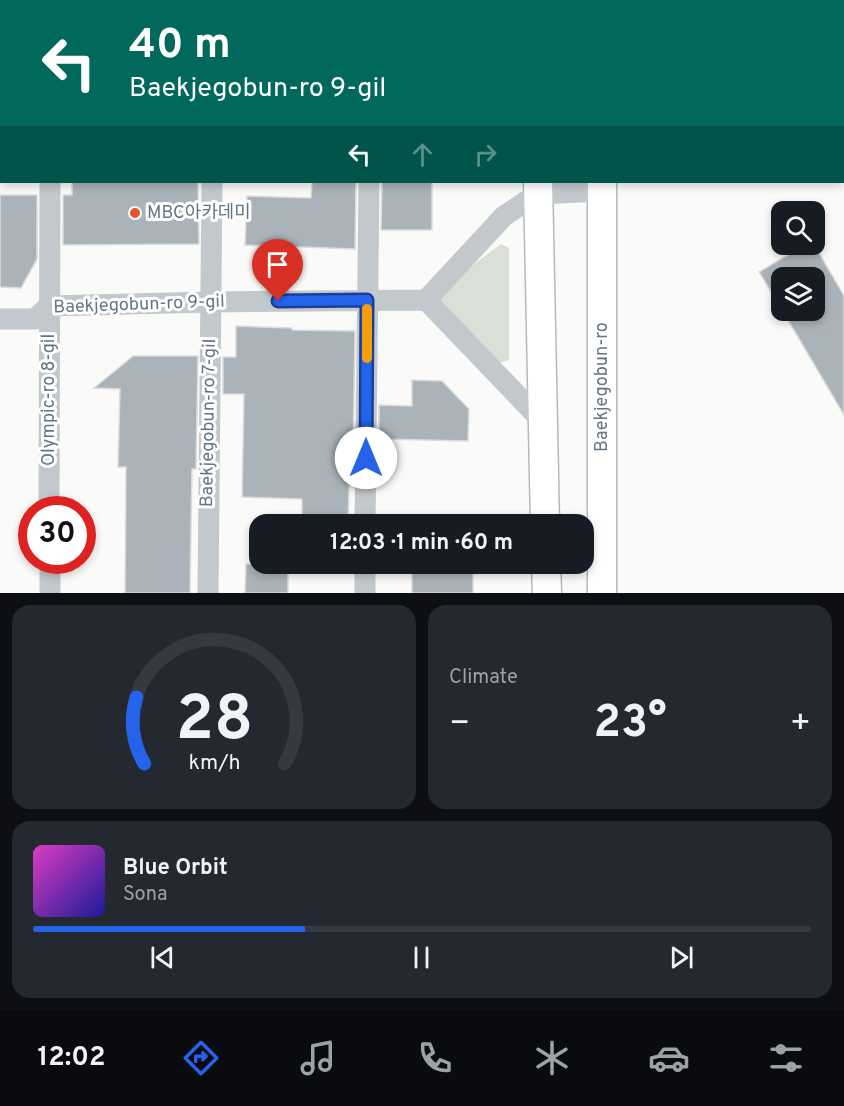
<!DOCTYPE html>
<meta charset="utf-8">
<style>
body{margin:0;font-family:Overpass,"Noto Sans KR",sans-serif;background:#242831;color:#f1f3f6;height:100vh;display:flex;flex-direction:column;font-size:22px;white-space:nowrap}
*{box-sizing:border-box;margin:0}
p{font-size:20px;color:#9ea1a6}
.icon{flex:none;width:33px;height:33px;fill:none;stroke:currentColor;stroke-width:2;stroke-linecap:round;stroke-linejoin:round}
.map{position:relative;height:593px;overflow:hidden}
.panel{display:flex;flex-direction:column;gap:12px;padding:12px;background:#0d0f14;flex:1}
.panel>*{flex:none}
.banner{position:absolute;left:0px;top:0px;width:844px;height:183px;box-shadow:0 3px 9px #0003;background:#00695c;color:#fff;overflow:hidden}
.controls{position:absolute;left:771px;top:201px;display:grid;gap:12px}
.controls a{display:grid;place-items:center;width:54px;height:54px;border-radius:12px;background:#171b24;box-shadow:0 3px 9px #0003;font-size:30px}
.speed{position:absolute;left:18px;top:496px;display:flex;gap:12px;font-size:30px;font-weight:700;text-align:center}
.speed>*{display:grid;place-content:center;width:78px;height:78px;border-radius:50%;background:#171b24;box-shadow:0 3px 9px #0003;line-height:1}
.speed .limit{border:9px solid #d22;background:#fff;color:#111}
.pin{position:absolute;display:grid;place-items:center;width:51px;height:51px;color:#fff;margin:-62px -26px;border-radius:50% 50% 50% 0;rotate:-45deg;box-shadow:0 0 6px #0007}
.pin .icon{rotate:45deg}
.me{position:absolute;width:66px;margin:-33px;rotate:0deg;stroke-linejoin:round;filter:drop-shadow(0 0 4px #0008)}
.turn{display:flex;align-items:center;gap:21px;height:126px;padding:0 30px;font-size:27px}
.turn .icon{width:78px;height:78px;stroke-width:2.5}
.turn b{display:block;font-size:42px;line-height:51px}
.lanes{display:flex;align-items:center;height:57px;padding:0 30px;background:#0003;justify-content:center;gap:30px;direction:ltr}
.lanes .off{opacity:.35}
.big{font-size:45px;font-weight:700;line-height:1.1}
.panel .card{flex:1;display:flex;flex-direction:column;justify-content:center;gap:9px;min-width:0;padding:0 21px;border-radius:18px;background:#242831}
.panel .dial{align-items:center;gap:0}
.dial svg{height:156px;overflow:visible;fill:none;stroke:#363941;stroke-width:7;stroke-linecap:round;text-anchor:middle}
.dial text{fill:#f1f3f6;stroke:none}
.song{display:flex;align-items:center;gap:18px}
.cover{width:72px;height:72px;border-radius:9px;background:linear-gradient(135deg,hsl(310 70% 55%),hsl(240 70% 35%))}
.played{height:6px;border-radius:3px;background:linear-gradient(90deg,#2563eb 35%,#363941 35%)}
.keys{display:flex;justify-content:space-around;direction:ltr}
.heat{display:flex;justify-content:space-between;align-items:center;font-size:33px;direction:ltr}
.panel .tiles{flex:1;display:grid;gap:12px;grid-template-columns:1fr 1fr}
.card:last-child{grid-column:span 2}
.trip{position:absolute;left:249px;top:514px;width:345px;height:60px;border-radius:18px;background:#171b24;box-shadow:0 3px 9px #0003;font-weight:700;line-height:60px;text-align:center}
.tabs{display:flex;height:96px;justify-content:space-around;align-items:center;background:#090b0e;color:#9ea1a6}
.tabs .icon{width:42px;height:42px}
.tabs .current{color:#2563eb}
.tabs b{font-size:27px;color:#f1f3f6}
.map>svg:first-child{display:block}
.green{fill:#dadfd7}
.building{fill:#aab3b9;stroke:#dcdcda;stroke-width:1.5}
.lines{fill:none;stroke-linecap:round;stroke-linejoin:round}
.secondary-casing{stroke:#b3babf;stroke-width:31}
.street{stroke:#c3c8cc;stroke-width:21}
.secondary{stroke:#fff;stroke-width:28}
.route-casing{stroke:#184099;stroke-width:15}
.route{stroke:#2563eb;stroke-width:10}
.slow{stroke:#f59e0b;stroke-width:10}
.poi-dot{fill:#e4572e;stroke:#fff;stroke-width:2}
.labels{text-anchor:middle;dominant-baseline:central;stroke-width:6;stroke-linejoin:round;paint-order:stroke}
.poi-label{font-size:18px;fill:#657683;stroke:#fff;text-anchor:start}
.street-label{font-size:18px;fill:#657683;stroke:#fff}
</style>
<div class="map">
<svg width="844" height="593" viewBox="0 0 844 593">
<rect width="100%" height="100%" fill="#fafaf8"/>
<path class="green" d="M 501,244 L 509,248 L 509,360 L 499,363 L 438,304 L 438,291 Z"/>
<path class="building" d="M 72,182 L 198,182 L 199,244 L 63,245 L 63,195 L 72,195 Z
M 312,182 L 356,182 L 355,249 L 245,245 L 247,196 L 311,198 Z
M 382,182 L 432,182 L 432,230 L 381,230 Z
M 0,195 L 37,195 L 37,259 L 21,288 L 0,287 Z
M 806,244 L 814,244 L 844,296 L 844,415 L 782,310 L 814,310 L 814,278 L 782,278 L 782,309 L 759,272 Z
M 236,326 L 292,328 L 292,330 L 355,331 L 353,455 L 350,455 L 348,525 L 302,525 L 302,499 L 242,497 L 244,394 L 223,394 L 223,357 L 236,357 Z
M 133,356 L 198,356 L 196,469 L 192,469 L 190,593 L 125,593 L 126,467 L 118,467 L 120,389 L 94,388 Z
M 412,380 L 442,381 L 469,409 L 468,441 L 379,439 L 379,405 L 412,406 Z
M 246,564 L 288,564 L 288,593 L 245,593 Z
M 412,564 L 473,564 L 473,593 L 412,593 Z"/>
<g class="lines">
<defs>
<path id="secondary" d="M 602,0 L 602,2
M 541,2 L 541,0
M 538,182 L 545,525
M 602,182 L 602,593
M 546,564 L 547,593"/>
</defs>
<use href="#secondary" class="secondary-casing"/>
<path class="street" d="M 52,2 L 52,0
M 215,2 L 215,0
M 371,2 L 371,0
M 426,300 L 543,422
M 0,319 L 35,319 L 49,306 L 210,302 L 426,300 L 504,216 L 537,194 L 602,191
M 49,510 L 50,182
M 365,525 L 369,182
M 50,561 L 50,593
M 208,593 L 212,182
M 365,593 L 365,564"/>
<use href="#secondary" class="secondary"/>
</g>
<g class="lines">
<defs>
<path id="route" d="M 278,301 L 367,300 L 366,458"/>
</defs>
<use href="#route" class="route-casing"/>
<use href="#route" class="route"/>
<path class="slow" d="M 367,358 L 367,309"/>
</g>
<circle class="poi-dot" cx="135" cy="213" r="6"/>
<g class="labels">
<g class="poi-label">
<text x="147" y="213">MBC아카데미</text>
</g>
<g class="street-label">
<text transform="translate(139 305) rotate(-2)">Baekjegobun-ro 9-gil</text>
<text transform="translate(602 387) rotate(-90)">Baekjegobun-ro</text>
<text transform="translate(49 400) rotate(-90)">Olympic-ro 8-gil</text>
<text transform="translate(209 423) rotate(-89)">Baekjegobun-ro 7-gil</text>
</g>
</g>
</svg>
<div class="controls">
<a><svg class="icon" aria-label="search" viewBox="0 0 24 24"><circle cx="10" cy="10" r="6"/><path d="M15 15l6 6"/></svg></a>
<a><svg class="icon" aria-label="layers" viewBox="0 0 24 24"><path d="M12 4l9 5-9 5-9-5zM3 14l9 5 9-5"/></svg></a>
</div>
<div class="speed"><div class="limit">30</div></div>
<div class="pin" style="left:278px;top:301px;background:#d93025"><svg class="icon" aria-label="arrive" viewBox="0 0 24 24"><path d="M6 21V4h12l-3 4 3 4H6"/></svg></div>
<svg class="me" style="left:366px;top:458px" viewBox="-20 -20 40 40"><circle r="19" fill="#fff"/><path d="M0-13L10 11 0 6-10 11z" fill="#2563eb"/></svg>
<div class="trip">12:03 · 1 min · 60 m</div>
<div class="banner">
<div class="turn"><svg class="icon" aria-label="left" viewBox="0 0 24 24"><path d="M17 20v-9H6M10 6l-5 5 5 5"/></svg><div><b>40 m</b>Baekjegobun-ro 9-gil</div></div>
<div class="lanes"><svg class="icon" aria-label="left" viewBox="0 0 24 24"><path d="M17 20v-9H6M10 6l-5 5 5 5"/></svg><svg class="icon off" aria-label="ahead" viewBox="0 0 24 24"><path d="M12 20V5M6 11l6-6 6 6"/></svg><svg class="icon off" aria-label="right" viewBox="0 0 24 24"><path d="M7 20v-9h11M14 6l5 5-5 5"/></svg></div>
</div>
</div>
<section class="panel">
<div class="tiles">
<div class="card dial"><svg viewBox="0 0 100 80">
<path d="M14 69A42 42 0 1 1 86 69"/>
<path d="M14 69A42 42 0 0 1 10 35" stroke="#2563eb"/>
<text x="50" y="56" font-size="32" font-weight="700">28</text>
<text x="50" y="72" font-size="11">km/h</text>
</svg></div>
<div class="card"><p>Climate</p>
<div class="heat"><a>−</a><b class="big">23°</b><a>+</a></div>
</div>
<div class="card">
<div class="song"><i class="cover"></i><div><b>Blue Orbit</b><p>Sona</p></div></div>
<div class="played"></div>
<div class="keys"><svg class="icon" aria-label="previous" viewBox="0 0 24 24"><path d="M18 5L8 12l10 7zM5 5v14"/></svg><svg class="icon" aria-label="pause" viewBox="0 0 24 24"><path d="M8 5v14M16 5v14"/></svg><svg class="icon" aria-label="next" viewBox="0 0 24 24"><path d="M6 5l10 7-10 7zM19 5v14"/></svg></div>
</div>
</div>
</section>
<nav class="tabs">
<b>12:02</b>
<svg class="icon current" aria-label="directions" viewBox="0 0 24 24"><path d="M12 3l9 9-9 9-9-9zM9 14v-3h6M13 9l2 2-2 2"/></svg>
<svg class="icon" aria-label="music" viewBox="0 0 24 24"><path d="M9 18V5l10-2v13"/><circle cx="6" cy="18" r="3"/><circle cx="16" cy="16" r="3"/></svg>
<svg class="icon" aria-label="phone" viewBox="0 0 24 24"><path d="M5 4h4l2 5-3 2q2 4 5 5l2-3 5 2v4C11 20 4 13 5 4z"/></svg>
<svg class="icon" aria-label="climate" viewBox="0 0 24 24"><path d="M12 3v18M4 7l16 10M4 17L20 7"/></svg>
<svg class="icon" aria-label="car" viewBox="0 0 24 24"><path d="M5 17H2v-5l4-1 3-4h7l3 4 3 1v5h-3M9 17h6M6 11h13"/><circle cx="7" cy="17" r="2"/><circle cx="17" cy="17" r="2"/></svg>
<svg class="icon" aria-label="filters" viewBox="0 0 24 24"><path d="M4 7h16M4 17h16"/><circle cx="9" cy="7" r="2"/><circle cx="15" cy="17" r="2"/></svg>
</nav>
